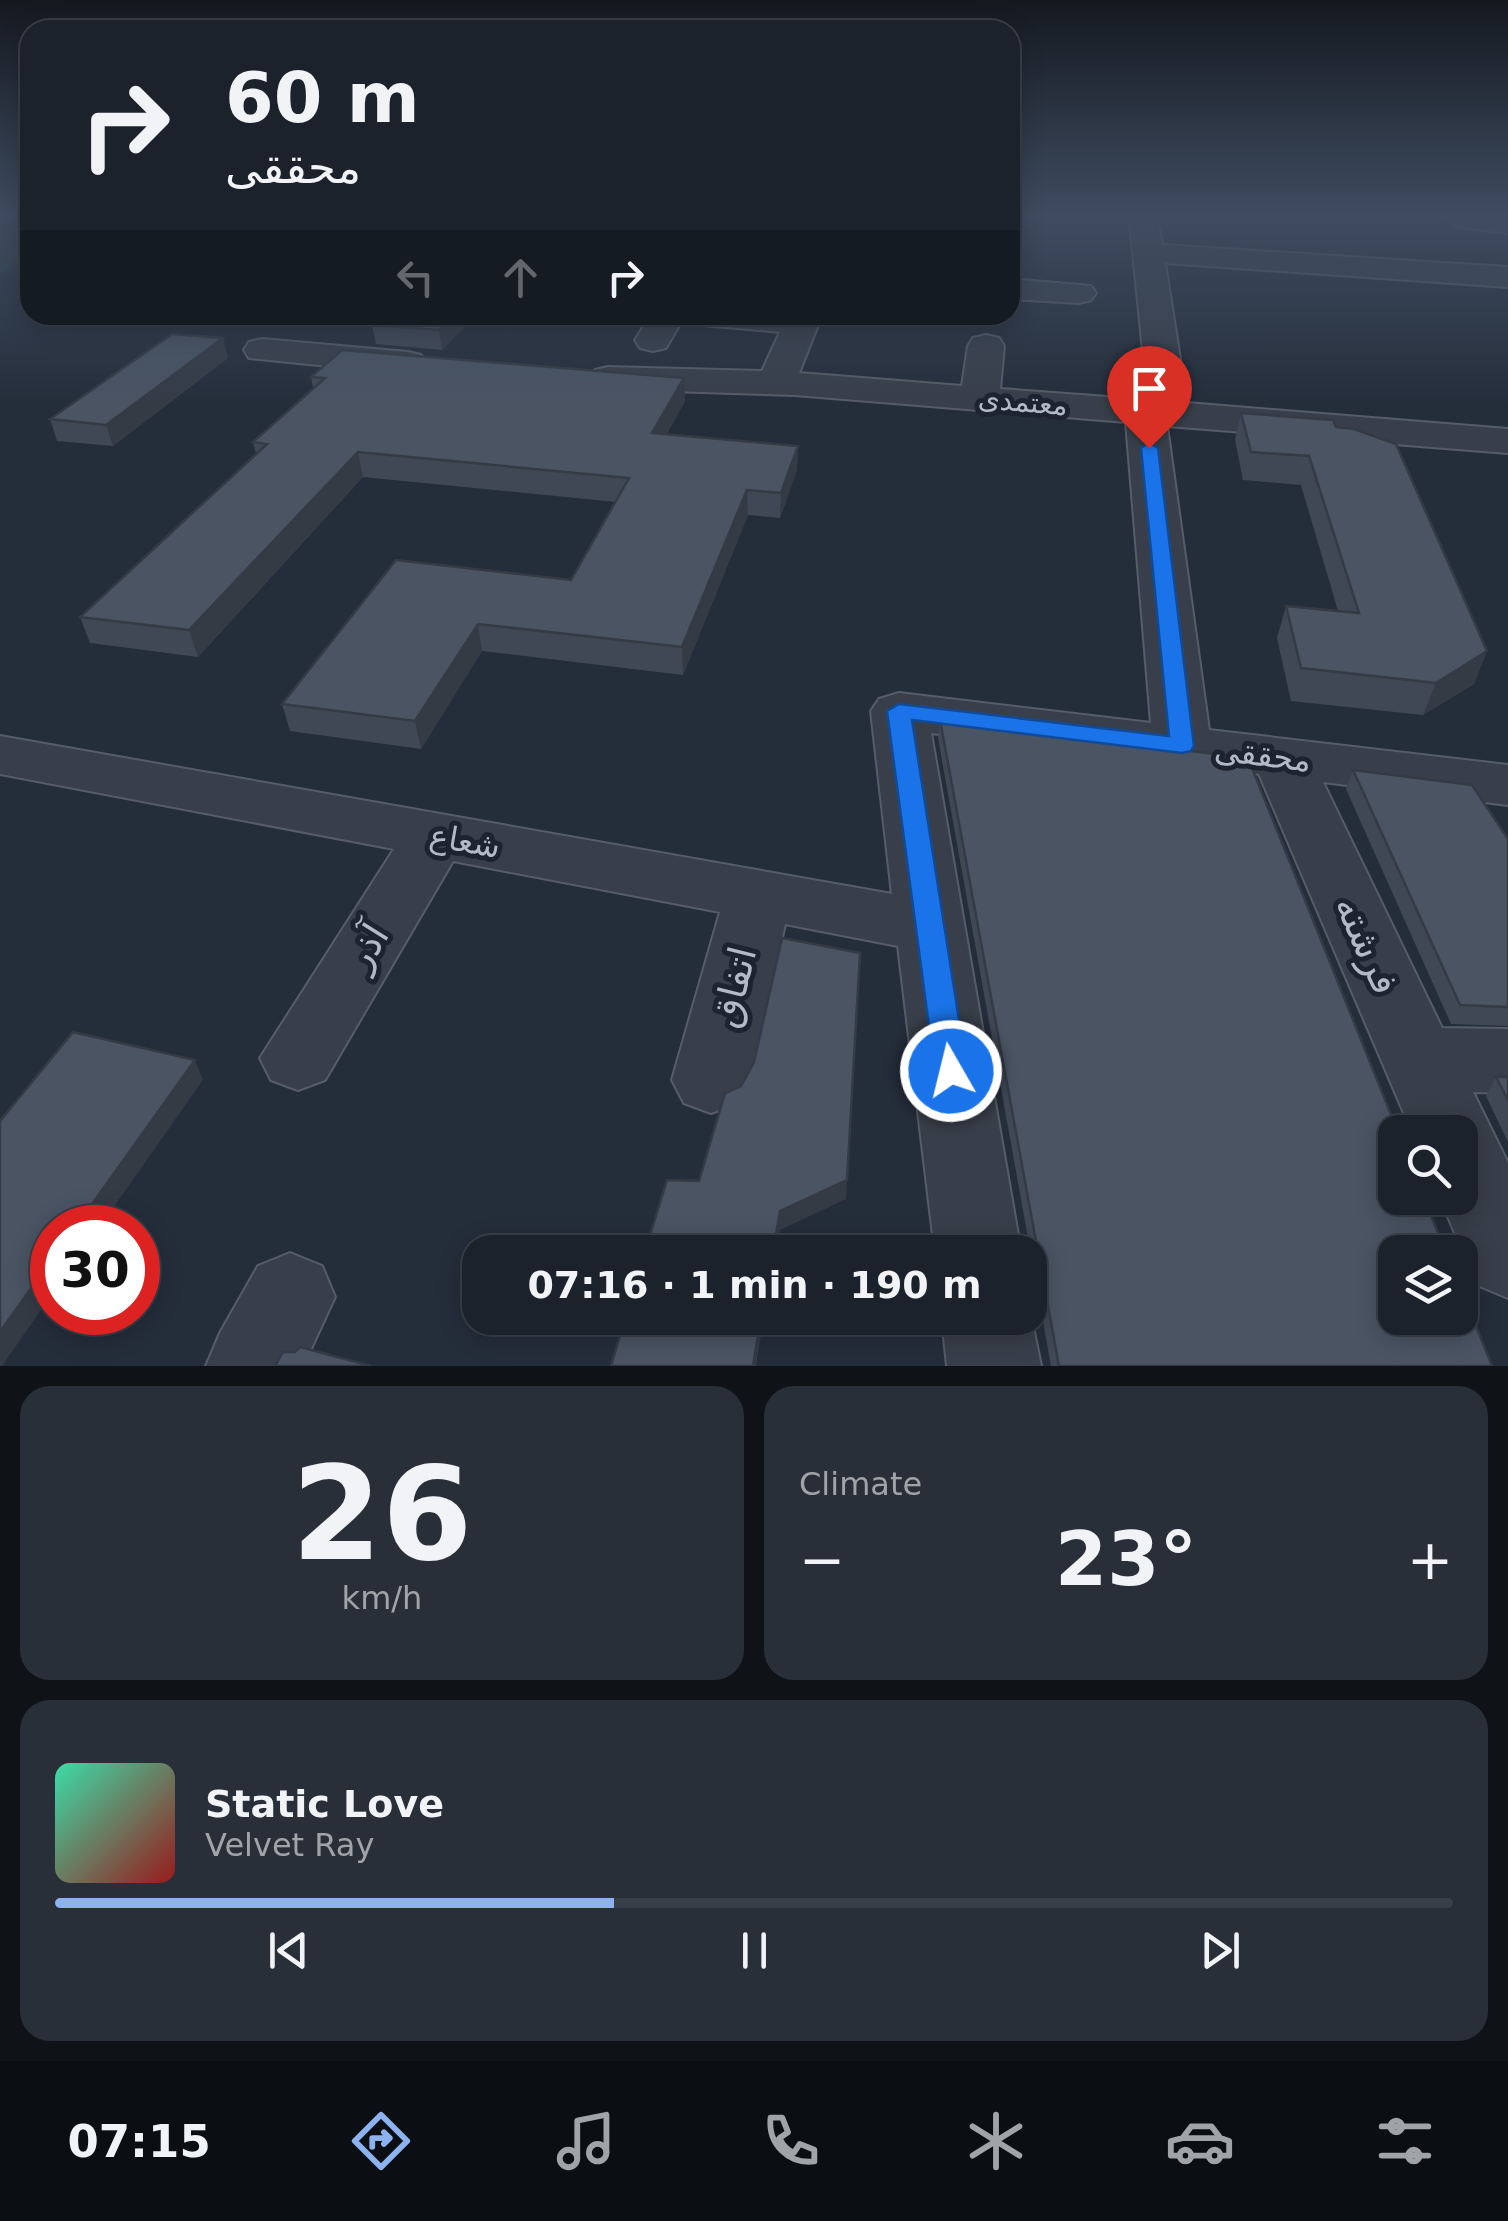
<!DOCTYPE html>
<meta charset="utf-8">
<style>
body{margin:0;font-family:"DejaVu Sans",Cairo,sans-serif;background:#282f38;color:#f1f3f6;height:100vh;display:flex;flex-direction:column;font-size:38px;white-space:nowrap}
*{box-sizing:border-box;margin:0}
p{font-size:32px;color:#a0a4a9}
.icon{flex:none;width:55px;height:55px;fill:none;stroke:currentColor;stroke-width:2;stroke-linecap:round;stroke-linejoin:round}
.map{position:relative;height:1366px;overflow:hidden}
.panel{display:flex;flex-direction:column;gap:20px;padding:20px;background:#0f1318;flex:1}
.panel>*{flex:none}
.top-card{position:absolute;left:20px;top:20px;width:1000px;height:305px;border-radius:30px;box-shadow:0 5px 25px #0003,0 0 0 2px #393f48;background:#1b222c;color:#f1f3f6;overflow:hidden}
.controls{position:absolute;left:1378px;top:1115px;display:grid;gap:20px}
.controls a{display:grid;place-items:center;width:100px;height:100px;border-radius:20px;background:#1b222c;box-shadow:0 5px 25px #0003,0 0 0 2px #393f48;font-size:50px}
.speed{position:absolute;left:30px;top:1205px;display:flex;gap:20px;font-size:50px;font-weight:700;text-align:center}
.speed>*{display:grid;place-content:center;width:130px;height:130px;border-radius:50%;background:#1b222c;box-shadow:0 5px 25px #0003,0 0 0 2px #393f48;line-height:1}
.speed .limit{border:15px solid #d22;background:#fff;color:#111}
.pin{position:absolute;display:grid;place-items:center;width:85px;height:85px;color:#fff;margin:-102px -42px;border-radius:50% 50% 50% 0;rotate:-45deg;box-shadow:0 0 10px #0007}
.pin .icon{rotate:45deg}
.me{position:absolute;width:110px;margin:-55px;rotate:352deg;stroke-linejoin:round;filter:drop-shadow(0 0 8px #0008)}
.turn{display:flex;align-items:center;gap:35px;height:210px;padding:0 40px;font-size:45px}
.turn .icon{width:130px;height:130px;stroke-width:2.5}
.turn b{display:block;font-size:70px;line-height:85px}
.lanes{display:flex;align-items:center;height:95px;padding:0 40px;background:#0003;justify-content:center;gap:50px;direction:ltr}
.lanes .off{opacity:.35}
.big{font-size:75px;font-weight:700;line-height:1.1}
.panel .card{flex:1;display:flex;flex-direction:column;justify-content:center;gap:15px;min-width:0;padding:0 35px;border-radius:30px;background:#282f38}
.panel .dial{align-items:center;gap:0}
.dial b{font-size:130px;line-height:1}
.song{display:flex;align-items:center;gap:30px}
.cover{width:120px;height:120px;border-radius:15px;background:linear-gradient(135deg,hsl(160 70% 55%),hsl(0 70% 35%))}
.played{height:10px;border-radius:5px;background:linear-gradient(90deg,#8db2f0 40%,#393f48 40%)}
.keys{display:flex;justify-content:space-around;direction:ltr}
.heat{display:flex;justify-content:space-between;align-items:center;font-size:55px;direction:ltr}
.panel .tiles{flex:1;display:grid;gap:20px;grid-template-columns:1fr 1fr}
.card:last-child{grid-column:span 2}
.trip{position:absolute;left:462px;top:1235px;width:585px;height:100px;border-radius:30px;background:#1b222c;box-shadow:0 5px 25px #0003,0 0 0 2px #393f48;font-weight:700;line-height:100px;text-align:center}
.menu{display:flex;height:160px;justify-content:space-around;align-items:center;background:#0b0e12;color:#a0a4a9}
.menu .icon{width:70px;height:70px}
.menu .selected{color:#8db2f0}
.menu b{font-size:45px;color:#f1f3f6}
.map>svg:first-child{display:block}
.green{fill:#273a3c}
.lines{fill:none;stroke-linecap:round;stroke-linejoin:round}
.minor-casing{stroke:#565d68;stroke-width:4}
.minor{fill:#383f4a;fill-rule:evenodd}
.wall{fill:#404855}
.shaded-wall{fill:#343b45}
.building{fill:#4a5463;stroke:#343b45;stroke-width:2.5}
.route{fill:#1a73e8;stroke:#114b97;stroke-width:2.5}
.labels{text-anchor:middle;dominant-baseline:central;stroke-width:10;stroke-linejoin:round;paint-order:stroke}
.far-street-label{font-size:28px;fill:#b3bac6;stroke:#1d242f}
.street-label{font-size:32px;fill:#b3bac6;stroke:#1d242f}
.near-street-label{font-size:38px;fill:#b3bac6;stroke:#1d242f}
</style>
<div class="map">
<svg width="1508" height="1366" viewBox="0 0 1508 1366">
<rect width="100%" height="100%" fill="#242d3a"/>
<path class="green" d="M 0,214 L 30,215 L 30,258 L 0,273 Z"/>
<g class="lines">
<defs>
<path id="minor" d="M 1129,214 L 1157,214 L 1162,245 L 1508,267 L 1508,287 L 1165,263 L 1187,403 L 1508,429 L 1508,453 L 1167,426 L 1209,730 L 1508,765 L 1508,805 L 1323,782 L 1442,1028 L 1508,1029 L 1508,1093 L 1473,1092 L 1508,1163 L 1508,1298 L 1477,1285 L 1440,1198 L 1460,1198 L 1460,1132 L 1412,1132 L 1259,774 L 931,733 L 1021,1252 L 935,1252 L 898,946 L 785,924 L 750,1080 L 738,1103 L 711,1113 L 684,1103 L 672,1080 L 720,912 L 453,861 L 325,1080 L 298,1090 L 271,1080 L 260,1058 L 394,849 L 0,774 L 0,736 L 892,894 L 871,711 L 879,699 L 899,693 L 1151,723 L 1126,422 L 795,395 L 608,389 L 595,386 L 589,378 L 595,370 L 608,367 L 762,371 L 780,332 L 703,325 L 691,322 L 686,315 L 822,315 L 799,373 L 962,386 L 968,346 L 973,338 L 986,335 L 999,338 L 1004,346 L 1000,389 L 1148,400 Z
M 1446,214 L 1508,215 L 1508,233 L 1457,227 Z
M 1010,279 L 1091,286 L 1096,293 L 1091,300 L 1079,303 L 1010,299 Z
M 651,315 L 685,315 L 666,348 L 653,351 L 640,348 L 635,340 Z
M 262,339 L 408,352 L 421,355 L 427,363 L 421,371 L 408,374 L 249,358 L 244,350 L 249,342 Z
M 290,1253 L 322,1266 L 335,1297 L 303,1366 L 206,1366 L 220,1333 L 258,1266 Z
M 1030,1312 L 1041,1366 L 947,1366 L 942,1318 L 1030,1318 Z"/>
</defs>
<use href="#minor" class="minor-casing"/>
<use href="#minor" class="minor"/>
</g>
<path class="wall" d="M 476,315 L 442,350 L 376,344 L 372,325 Z
M 228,358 L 113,446 L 57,441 L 50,419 Z
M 311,377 L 684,378 L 685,401 L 666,435 L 798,446 L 797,470 L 780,518 L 748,515 L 683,675 L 482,651 L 421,749 L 290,731 L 282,704 L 571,580 L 616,502 L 363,477 L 198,657 L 90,643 L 80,617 L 256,454 L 253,442 L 313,388 Z
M 1241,413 L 1336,427 L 1487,651 L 1474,684 L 1423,715 L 1291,701 L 1277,638 L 1286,606 L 1338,611 L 1301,485 L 1243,480 L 1235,440 Z
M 940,720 L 1492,1366 L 1051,1366 L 938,738 Z
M 1353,770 L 1508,839 L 1508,1026 L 1451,1024 L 1346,789 Z
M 1496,1077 L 1508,1077 L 1508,1142 L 1486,1096 Z"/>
<path class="shaded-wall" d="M 454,315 L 476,315 L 442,350 L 439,330 Z
M 223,338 L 228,358 L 113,446 L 106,425 Z
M 684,378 L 685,401 L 653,457 L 652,433 Z
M 798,446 L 797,470 L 780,518 L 781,493 Z
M 358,452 L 363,477 L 198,657 L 189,630 Z
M 747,490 L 748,515 L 683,675 L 682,647 Z
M 478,624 L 482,651 L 421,749 L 415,721 Z
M 1487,651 L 1474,684 L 1423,715 L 1436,683 Z
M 195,1060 L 203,1080 L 99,1228 L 75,1228 Z
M 847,1180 L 846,1199 L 780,1230 L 776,1252 L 773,1252 L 780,1211 Z
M 52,1259 L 52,1294 L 2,1366 L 0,1366 L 0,1332 Z
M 761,1318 L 764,1318 L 756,1366 L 753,1366 Z"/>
<path class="building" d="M 383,315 L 454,315 L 439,330 L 372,325 Z
M 172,334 L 223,338 L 106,425 L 50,419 Z
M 342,350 L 684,378 L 652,433 L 798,446 L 781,493 L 747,490 L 682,647 L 478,624 L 415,721 L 282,704 L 396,560 L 571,580 L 629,478 L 358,452 L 189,630 L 80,617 L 267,444 L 253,442 L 325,378 L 311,377 Z
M 1241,413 L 1333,420 L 1336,427 L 1354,429 L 1396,444 L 1487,651 L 1436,683 L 1301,668 L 1286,606 L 1359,613 L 1309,456 L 1251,452 Z
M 940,720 L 1248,758 L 1398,1132 L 1395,1132 L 1395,1198 L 1424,1198 L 1446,1252 L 1395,1252 L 1395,1318 L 1460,1318 L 1460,1286 L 1492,1366 L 1059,1366 Z
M 1353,770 L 1472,785 L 1508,839 L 1508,1007 L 1460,1005 Z
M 782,938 L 860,953 L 847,1180 L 780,1211 L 773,1252 L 645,1252 L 667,1180 L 699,1181 L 725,1093 L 741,1086 L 754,1062 Z
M 73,1032 L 195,1060 L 75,1228 L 52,1228 L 52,1259 L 0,1332 L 0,1121 Z
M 1496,1077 L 1508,1077 L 1508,1100 Z
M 625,1318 L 761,1318 L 753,1366 L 611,1366 Z
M 300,1347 L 371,1366 L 275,1366 L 283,1352 L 295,1352 Z"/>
<linearGradient id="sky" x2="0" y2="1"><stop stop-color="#141920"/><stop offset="0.53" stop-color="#3f4c60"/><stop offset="1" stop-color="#3f4c60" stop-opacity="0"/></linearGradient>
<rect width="1508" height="406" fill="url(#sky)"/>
<path class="route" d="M 1149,443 L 1158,448 L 1194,746 L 1191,751 L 1182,753 L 912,720 L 967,1071 L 962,1080 L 951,1084 L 940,1080 L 935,1071 L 887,711 L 899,704 L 1169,736 L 1141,448 Z"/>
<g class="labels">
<g class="far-street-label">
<text transform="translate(1023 402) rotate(5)">معتمدی</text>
</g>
<g class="street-label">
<text transform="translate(1263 755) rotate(7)">محققی</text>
<text transform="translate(465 841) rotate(10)">شعاع</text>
</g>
<g class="near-street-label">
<text transform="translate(1367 945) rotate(66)">فرشته</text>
<text transform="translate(367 947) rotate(-58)">آذر</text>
<text transform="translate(734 987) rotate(-76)">اتفاق</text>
</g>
</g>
</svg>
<div class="controls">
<a><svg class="icon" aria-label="search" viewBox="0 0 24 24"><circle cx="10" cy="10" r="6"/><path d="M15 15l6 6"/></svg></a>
<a><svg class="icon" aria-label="layers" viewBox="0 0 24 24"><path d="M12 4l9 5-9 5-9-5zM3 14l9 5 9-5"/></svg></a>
</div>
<div class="speed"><div class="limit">30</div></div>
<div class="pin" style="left:1149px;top:448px;background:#d93025"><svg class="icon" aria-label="arrive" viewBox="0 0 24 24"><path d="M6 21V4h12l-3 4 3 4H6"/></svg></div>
<svg class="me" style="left:951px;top:1071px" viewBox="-20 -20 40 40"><circle r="17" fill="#1a73e8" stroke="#fff" stroke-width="3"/><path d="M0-11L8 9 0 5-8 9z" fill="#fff"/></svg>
<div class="trip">07:16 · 1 min · 190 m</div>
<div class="top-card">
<div class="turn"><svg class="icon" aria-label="right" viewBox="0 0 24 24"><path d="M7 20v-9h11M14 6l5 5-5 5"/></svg><div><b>60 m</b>محققی</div></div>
<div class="lanes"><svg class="icon off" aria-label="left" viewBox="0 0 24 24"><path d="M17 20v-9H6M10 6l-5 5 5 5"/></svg><svg class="icon off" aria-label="ahead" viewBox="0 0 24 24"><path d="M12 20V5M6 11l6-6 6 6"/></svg><svg class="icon" aria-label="right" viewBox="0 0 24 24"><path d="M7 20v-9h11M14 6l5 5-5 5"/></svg></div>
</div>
</div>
<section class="panel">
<div class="tiles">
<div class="card dial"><b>26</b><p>km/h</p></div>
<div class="card"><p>Climate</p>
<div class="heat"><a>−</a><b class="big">23°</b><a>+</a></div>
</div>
<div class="card">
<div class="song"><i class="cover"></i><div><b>Static Love</b><p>Velvet Ray</p></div></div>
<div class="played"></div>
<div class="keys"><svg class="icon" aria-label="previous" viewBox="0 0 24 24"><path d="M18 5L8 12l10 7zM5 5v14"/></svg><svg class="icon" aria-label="pause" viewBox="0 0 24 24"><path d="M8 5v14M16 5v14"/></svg><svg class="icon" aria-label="next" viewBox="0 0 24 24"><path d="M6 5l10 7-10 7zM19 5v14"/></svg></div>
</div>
</div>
</section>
<nav class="menu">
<b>07:15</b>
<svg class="icon selected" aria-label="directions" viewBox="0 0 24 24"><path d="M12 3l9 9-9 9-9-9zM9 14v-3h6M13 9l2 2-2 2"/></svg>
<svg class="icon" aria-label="music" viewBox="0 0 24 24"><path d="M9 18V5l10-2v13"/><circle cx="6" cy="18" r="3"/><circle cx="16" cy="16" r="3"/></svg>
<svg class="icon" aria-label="phone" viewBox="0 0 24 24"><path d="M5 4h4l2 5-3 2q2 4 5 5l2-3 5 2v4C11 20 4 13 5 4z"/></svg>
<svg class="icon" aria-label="climate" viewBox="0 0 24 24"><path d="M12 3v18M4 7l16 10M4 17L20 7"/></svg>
<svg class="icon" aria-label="car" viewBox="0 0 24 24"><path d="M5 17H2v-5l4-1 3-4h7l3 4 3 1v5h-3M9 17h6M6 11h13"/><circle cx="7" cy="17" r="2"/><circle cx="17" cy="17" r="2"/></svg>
<svg class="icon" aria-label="filters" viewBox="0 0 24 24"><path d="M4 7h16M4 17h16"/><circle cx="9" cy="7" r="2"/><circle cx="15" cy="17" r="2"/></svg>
</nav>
